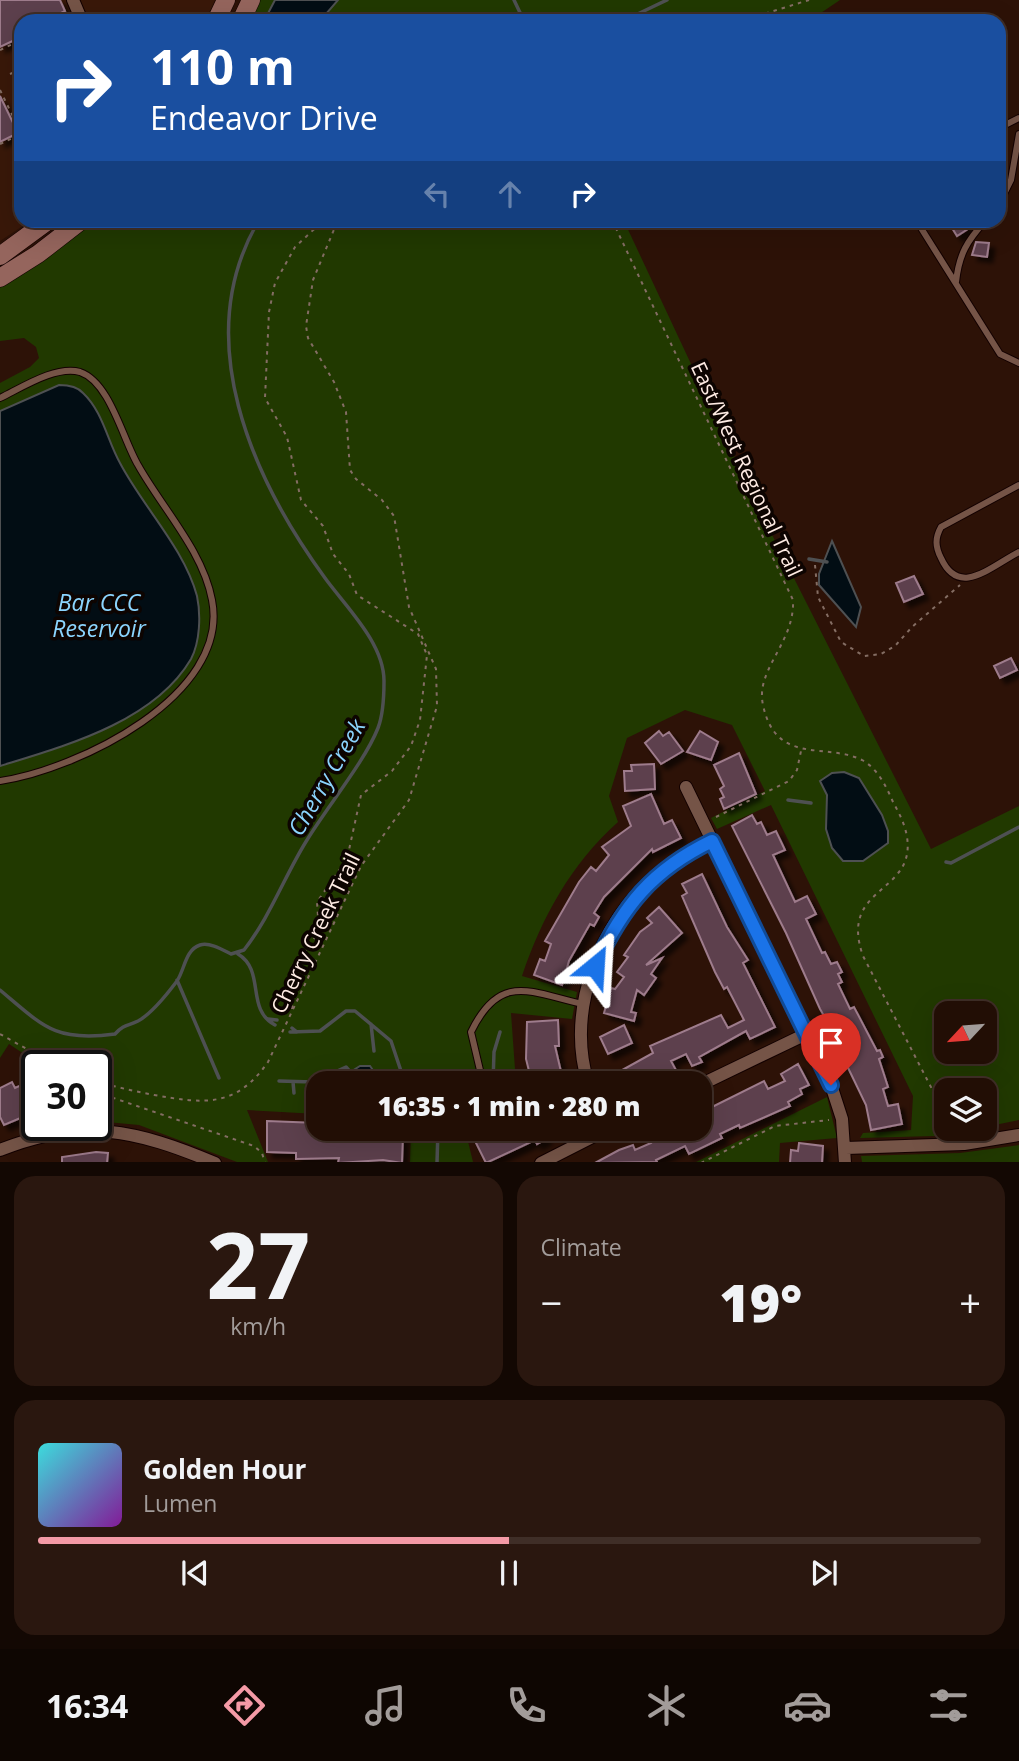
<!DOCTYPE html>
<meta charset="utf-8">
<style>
body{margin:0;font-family:"Open Sans",sans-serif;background:#2a170f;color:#f1f3f6;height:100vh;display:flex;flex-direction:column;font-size:26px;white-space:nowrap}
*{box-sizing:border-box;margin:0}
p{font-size:23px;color:#a29c9a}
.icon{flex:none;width:38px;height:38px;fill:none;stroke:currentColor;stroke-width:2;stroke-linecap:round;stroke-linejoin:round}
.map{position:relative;height:1162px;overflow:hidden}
.side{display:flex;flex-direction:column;gap:14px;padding:14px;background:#130803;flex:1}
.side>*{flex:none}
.guide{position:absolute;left:14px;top:14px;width:992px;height:214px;border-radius:21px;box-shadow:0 7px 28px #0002,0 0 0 2px #3f2e27;background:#1a4fa0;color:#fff;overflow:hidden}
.needle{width:46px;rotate:244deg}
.tools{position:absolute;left:934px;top:1001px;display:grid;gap:14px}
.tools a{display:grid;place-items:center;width:63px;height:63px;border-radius:14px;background:#220e05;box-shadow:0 7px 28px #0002,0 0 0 2px #3f2e27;font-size:35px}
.speed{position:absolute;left:21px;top:1050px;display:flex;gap:14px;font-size:35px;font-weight:700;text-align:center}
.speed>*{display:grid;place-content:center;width:91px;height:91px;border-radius:50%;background:#220e05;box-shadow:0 7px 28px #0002,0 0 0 2px #3f2e27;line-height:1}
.speed .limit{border:4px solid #111;border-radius:10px;background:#fff;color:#111}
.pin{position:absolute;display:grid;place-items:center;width:60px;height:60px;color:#fff;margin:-72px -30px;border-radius:50% 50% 50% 0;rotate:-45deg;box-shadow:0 0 7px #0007}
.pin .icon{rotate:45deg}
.me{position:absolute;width:77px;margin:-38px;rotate:27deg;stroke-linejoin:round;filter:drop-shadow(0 0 5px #0008)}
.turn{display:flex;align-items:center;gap:24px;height:147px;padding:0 21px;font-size:32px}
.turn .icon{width:91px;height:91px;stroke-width:2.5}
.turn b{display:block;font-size:49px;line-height:60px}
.lanes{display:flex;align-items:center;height:66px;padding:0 21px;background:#0003;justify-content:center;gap:35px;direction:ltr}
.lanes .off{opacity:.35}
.big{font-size:52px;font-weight:800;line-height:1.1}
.side .card{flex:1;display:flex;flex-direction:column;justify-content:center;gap:10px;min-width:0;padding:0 24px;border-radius:21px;background:#2a170f}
.side .dial{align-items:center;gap:0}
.dial b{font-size:91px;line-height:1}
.song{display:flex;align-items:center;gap:21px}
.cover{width:84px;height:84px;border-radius:10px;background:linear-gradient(135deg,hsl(180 70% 55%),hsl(290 70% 35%))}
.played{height:7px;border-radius:4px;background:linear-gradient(90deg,#f49aa6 50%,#3f2e27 50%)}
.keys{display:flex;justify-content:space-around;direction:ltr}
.heat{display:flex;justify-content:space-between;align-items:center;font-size:38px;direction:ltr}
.side .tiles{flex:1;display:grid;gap:14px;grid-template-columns:1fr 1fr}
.card:last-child{grid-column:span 2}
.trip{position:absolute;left:306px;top:1071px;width:406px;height:70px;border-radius:21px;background:#220e05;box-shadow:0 7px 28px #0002,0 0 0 2px #3f2e27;font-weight:800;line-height:70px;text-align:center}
.menu{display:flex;height:112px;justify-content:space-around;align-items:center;background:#0e0602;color:#a29c9a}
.menu .icon{width:49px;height:49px}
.menu .current{color:#f49aa6}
.menu b{font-size:32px;color:#f1f3f6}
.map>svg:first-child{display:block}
.built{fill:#391809}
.green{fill:#213900;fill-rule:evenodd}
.water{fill:#020d14;stroke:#4e5052;stroke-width:2}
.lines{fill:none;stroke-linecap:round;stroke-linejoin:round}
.stream{stroke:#4e5052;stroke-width:3.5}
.building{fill:#5d3f4e;stroke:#9e7c8c;stroke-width:2;filter:url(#shadow)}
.service-casing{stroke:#130100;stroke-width:8}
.minor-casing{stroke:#130100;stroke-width:14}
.secondary-casing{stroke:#130100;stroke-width:19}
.path{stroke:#846d63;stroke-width:2;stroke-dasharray:3.5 5;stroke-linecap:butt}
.service{stroke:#755447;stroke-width:6}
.minor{stroke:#755447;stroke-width:12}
.secondary{stroke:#95655d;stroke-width:18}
.route-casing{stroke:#114b97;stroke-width:18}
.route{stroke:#1a73e8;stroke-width:12}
.labels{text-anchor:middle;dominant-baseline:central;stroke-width:7;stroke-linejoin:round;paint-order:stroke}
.street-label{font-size:21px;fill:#feebe3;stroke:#0d0401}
.water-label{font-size:23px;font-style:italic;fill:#8bd4fd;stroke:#0d0401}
</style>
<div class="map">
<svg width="1019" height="1163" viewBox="0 0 1019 1163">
<defs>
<filter id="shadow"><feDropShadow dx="5.5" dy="5.5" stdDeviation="2" flood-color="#0009"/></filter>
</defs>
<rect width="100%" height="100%" fill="#2d1207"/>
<path class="built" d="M 0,0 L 215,0 L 205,21 L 21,21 L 21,220 L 30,221 L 0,241 Z"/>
<path class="green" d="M 257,0 L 840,0 L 809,21 L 247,21 Z
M 91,221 L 624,221 L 760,511 L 931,849 L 1019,806 L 1019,1120 L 985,1127 L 985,1090 L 947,1090 L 947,1129 L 980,1129 L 972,1135 L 860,1138 L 863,1133 L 911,1130 L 913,1096 L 771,805 L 717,829 L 711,818 L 765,791 L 732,725 L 685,710 L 627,738 L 609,796 L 618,822 C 571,864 542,917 522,976 L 577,992 L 572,1019 L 511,1013 L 516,1083 L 318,1083 L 318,1114 L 247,1110 L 268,1162 L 237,1162 L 139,1125 L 96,1121 L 96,1066 L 42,1066 L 9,1044 L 0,1058 L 0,766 C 70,745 227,696 196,595 C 185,559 160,528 141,497 C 133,485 125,473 119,461 C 106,436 100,412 81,390 L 59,385 L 0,411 L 0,383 L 30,367 L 39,358 L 36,347 L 24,338 L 0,341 L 0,285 ZM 947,1013 L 985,1013 L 985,1052 L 947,1052 Z
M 827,1097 L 837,1138 L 780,1143 L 779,1162 L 694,1163 Z
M 411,1129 L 465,1129 L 473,1162 L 410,1162 Z
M 1019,1145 L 1019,1162 L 862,1162 L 861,1156 L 960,1153 Z"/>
<path class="water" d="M 275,0 L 338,0 L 320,21 L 264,21 Z
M 59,385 C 68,385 77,386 83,393 C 103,412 107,440 120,463 C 143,507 184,548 197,596 C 201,615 200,642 191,659 C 154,722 65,746 0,766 L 0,411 Z
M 832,541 L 861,607 L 856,627 L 819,585 L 819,574 Z
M 844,772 L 859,778 L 882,815 L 888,831 L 888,843 L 863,861 L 843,861 L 832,848 L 826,829 L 827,795 L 820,781 L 832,773 Z
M 360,1066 L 370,1066 L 382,1083 L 353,1083 L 349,1073 Z"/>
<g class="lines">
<path class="stream" d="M 514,0 L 524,21
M 623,21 L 667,0
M 809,559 L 827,562
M 788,800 L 811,803
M 946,862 L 951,863 L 1019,827
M 238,954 C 266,971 245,1009 275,1025
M 177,980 L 219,1078
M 0,990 C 44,1027 55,1042 115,1034 C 124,1024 128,1026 138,1021 C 151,1014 168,993 177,981 C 185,969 185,950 200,945 C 210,942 223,950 231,954 L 244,950 C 270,917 285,875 307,840 C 327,807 365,761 378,728 C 383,715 384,696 384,681 C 384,643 346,607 325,578 C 252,478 189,338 259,220
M 268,1019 L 277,1020
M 371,1024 L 374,1051
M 292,1028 L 297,1032
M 290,1032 L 320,1031 L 346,1011 L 355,1011 L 391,1041 L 405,1083
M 279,1081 L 313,1082 L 346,1067 L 353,1075
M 293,1082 L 294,1093
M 493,1083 L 494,1052 L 500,1032
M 437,1163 L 438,1129"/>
</g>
<path class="building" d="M 0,0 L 60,0 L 65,11 L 57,15 L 60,21 L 21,21 L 21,37 L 0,47 Z
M 0,96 L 18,133 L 0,142 Z
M 963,221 L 968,229 L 957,236 L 952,228 Z
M 976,242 L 989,243 L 987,257 L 972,255 Z
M 914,576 L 923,594 L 904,602 L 896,583 Z
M 1011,658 L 1017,670 L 1000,678 L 994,666 Z
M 659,731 L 663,736 L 669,732 L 683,751 L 661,764 L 645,743 Z
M 700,731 L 718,742 L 711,760 L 687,752 Z
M 739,753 L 756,794 L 724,809 L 720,799 L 724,797 L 720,789 L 724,786 L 714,765 Z
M 654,764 L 655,789 L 625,791 L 624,771 L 632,771 L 631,765 Z
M 651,794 L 664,824 L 672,820 L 681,838 L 653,852 L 652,849 L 604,897 L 594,913 L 599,917 L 594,926 L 590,924 L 569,961 L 562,985 L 534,975 L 540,959 L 545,961 L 551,944 L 545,941 L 579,882 L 591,867 L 596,871 L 609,855 L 602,847 L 631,826 L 623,806 Z
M 752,815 L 757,824 L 761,822 L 767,835 L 776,831 L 785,850 L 773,855 L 795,902 L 807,896 L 816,914 L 806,919 L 822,953 L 825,952 L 831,964 L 837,962 L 842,972 L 838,974 L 842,982 L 838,984 L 850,1009 L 854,1007 L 877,1051 L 880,1050 L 883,1057 L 879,1059 L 888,1087 L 883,1089 L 888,1106 L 898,1104 L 902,1124 L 871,1130 L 866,1105 L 838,1047 L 841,1045 L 820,1009 L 786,933 L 732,826 Z
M 702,874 L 727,927 L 748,960 L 743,963 L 775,1027 L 750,1039 L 746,1031 L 699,1057 L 702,1062 L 692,1066 L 686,1054 L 671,1061 L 677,1072 L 665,1078 L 664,1075 L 647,1083 L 619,1083 L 615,1074 L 653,1053 L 650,1046 L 721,1015 L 728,1028 L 744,1020 L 727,987 L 724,989 L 715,972 L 682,896 L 687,893 L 682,884 Z
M 659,907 L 682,933 L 646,965 L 662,958 L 651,974 L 656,978 L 644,995 L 637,990 L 631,1012 L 636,1013 L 634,1021 L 604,1013 L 611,988 L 615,989 L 624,977 L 617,972 L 628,957 L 624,955 L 640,932 L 652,923 L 647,918 Z
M 558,1020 L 559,1046 L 555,1046 L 562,1076 L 537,1082 L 535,1074 L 530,1075 L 526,1059 L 527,1022 Z
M 624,1025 L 632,1043 L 608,1054 L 600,1037 Z
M 798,1064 L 809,1085 L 800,1089 L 802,1094 L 788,1102 L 790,1106 L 740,1128 L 739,1125 L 720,1134 L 722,1138 L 689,1154 L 685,1146 L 656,1160 L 657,1162 L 595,1163 L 619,1150 L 633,1145 L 635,1150 L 651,1143 L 648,1137 L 664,1129 L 700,1129 L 700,1121 L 704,1119 L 700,1113 L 764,1081 L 768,1089 L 785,1081 L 781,1074 Z
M 37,1078 L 37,1111 L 4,1125 L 0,1117 L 0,1088 L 12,1082 L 15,1088 Z
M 267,1121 L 318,1123 L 318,1129 L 351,1129 L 350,1137 L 372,1133 L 403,1135 L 402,1163 L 383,1160 L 338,1163 L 339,1158 L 296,1159 L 296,1153 L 267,1152 Z
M 489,1129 L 541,1129 L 546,1139 L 537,1144 L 535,1140 L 486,1163 L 473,1137 Z
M 799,1143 L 823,1146 L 822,1163 L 790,1163 L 791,1150 L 798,1151 Z
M 96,1152 L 108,1153 L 107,1163 L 62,1163 L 62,1157 Z"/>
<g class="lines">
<defs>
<path id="service" d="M 999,128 L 1019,118
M 999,204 L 1011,180 L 1019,134
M 916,220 L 1000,354 L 1019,363
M 956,282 C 959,254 967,241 986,220
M 0,398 C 21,388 56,365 80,372 C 110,382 123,440 138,465 C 162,508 203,551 212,600 C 231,696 76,770 0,781
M 1019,485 L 941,527 C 935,538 935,546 941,558 C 959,598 990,567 1019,552
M 483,1083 L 471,1032 C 500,972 530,992 582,1004"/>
<path id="minor" d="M 73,0 L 82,21
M 686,787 L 831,1085 L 842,1119 L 845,1163
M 588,1083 C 566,1010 599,923 657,874 C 674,860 693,851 712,841
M 700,1085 L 806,1034
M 846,1148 L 964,1144 L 1019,1135
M 0,1150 C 81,1117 137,1130 215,1163
M 541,1163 L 608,1129"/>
<path id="secondary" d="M 216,21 L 226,0
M 241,21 L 251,0
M 0,256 L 49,220
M 0,278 L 38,254 L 82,220"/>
</defs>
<use href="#service" class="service-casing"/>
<use href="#minor" class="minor-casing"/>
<use href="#secondary" class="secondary-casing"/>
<path class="path" d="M 741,21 L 809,0
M 0,50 L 21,40
M 10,74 L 21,69
M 0,90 L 21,133
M 0,144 L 21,134
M 612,220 L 793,600 C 795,643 755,669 763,705 C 776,766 825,742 862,760 C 878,769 886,786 893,802 C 899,813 905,824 907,837 C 916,895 838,885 863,956 L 947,1118
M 815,565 L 818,597 L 841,642 L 864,656 L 881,654 L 895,646 L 912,627 L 960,585
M 716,817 L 789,781 L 797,770 L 801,751
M 292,1009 L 292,972 L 319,931 L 317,902 L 347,859 L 361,795 L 392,771 L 411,746 L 420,720 L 427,655 L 418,634 L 357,595 L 349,574 L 333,554 L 323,526 L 301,500 L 287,437 L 265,398 L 269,312 L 275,283 L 295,247 L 324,220
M 0,1034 L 57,1066
M 96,1081 C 115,1087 134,1091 154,1095 C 204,1104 236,1108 268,1062 L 361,866 L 409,800 L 437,706 L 436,669 L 409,607 L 394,516 L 382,500 L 356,479 L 350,470 L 346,412 L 334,382 L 308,338 L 306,326 L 313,280 L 338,220
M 96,1092 L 254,1146 L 262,1153 L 265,1163
M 701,1163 L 775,1126 L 829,1120"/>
<use href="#service" class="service"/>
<use href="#minor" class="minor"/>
<use href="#secondary" class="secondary"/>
</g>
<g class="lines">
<defs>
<path id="route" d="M 595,966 C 623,906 652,870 712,841 L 831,1085"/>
</defs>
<use href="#route" class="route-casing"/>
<use href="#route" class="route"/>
</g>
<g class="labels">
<g class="street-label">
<text transform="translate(747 469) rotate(65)">East/West Regional Trail</text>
<text transform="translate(315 933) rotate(-64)">Cherry Creek Trail</text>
</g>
<g class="water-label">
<text x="99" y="602">Bar CCC<tspan x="99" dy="26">Reservoir</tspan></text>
<text transform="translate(326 777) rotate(-60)">Cherry Creek</text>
</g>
</g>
</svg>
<div class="tools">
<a><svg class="needle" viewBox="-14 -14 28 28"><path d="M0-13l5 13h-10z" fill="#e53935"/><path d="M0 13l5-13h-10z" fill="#a29c9a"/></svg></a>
<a><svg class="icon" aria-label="layers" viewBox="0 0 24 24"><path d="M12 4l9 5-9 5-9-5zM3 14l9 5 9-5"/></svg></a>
</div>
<div class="speed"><div class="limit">30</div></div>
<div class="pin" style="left:831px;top:1085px;background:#d93025"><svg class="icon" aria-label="arrive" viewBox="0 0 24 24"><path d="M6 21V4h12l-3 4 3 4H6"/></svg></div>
<svg class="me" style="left:595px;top:966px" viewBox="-20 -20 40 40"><path d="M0-17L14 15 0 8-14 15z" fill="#1a73e8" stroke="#fff" stroke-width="4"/></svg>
<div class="trip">16:35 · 1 min · 280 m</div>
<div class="guide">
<div class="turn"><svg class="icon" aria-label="right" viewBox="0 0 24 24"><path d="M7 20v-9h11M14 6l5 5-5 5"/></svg><div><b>110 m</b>Endeavor Drive</div></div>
<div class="lanes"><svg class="icon off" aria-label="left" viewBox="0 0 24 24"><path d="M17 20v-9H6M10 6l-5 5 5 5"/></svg><svg class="icon off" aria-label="ahead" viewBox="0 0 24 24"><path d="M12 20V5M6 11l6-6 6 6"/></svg><svg class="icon" aria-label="right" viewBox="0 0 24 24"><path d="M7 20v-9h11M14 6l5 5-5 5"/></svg></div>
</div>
</div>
<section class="side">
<div class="tiles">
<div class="card dial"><b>27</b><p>km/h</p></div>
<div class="card"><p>Climate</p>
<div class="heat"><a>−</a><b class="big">19°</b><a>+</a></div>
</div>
<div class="card">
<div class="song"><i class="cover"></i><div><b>Golden Hour</b><p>Lumen</p></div></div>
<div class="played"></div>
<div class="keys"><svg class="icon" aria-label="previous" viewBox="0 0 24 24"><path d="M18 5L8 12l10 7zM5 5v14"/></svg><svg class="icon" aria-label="pause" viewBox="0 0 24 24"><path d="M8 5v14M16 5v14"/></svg><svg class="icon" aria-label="next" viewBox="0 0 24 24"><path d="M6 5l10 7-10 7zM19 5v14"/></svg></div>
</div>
</div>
</section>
<nav class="menu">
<b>16:34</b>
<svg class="icon current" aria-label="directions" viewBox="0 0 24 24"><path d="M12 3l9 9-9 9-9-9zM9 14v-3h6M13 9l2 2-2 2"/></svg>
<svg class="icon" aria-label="music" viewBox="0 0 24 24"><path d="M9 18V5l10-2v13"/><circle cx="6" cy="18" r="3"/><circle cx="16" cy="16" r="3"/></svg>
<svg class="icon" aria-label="phone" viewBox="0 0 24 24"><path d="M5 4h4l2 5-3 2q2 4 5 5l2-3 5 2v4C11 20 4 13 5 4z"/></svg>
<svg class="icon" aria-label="climate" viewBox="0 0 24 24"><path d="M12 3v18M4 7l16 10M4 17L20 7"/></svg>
<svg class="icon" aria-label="car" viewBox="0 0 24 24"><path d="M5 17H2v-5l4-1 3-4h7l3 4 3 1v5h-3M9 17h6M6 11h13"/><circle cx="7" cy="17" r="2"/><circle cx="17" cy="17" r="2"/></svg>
<svg class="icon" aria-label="filters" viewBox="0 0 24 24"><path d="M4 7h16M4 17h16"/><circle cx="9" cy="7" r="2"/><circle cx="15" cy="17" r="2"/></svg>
</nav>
